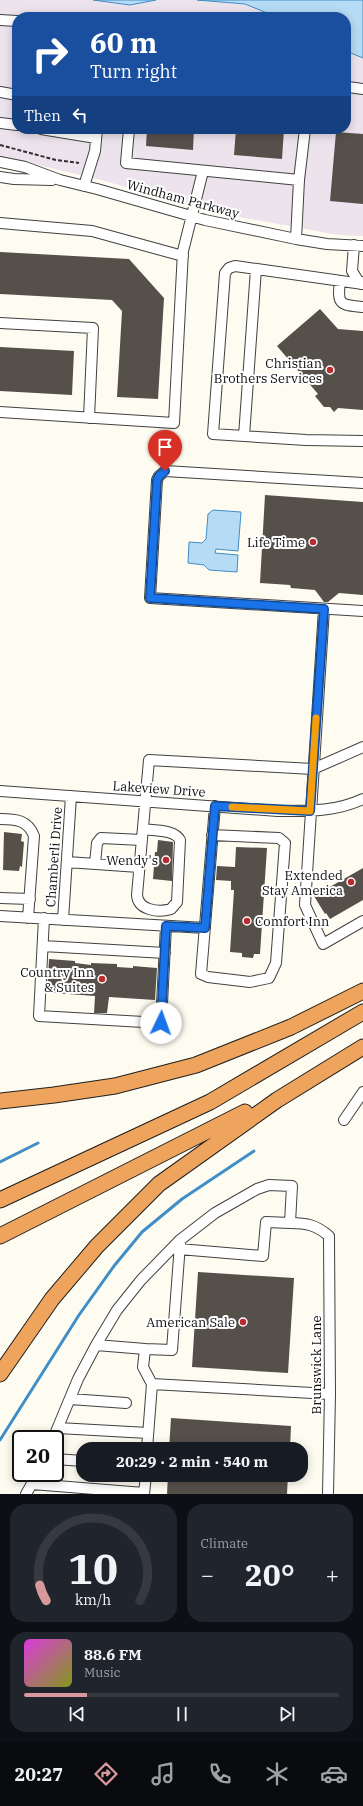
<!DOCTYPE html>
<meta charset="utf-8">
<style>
body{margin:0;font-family:"IBM Plex Serif",serif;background:#20242c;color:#f1f3f6;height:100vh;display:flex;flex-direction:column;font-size:15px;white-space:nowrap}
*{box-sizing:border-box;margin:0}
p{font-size:13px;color:#9ea1a6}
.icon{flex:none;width:22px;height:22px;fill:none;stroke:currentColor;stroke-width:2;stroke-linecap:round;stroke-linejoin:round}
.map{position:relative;height:1494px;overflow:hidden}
.drawer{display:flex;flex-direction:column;gap:10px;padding:10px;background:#0d0f14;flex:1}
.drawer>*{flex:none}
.guide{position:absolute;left:12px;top:12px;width:339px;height:122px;border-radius:16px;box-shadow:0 2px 10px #0003;background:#1a4fa0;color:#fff;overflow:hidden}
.speed{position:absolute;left:12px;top:1430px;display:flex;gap:8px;font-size:20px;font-weight:700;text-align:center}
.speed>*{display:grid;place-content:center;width:52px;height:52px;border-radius:50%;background:#171b24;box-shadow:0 2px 10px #0003;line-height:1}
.speed .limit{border:2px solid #111;border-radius:6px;background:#fff;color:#111}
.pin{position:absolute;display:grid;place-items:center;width:34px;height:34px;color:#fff;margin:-41px -17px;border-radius:50% 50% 50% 0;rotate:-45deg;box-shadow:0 0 4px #0007}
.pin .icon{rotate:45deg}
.me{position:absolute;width:44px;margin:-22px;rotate:3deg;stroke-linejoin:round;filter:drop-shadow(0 0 3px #0008)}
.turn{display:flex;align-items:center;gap:14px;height:84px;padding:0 12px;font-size:18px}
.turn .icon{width:52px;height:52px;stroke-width:2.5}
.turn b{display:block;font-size:28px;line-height:34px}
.then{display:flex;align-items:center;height:38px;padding:0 12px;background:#0003;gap:8px;font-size:15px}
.big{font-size:30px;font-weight:700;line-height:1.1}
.drawer .tile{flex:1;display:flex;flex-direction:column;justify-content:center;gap:6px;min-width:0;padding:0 14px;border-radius:16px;background:#20242c}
.drawer .dial{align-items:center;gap:0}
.dial svg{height:104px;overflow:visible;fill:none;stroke:#363941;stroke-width:7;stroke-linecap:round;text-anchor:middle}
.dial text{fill:#f1f3f6;stroke:none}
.song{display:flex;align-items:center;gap:12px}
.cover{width:48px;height:48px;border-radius:6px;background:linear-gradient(135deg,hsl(300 70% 55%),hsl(70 70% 35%))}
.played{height:4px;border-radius:2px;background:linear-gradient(90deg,#d8999c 20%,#363941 20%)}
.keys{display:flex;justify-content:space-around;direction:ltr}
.heat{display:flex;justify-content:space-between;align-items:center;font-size:22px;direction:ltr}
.drawer .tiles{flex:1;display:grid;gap:10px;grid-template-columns:1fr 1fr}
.tile:last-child{grid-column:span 2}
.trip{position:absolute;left:76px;top:1442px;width:232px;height:40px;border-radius:16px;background:#171b24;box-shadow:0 2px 10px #0003;font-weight:700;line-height:40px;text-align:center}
.menu{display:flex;height:64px;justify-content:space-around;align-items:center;background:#090b0e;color:#9ea1a6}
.menu .icon{width:28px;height:28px}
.menu .current{color:#d8999c}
.menu b{font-size:18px;color:#f1f3f6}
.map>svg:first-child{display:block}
.industrial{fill:#ece3ec;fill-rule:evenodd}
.water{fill:#b6dbf4;stroke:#408ec8}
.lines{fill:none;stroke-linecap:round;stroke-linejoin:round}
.stream{stroke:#408ec8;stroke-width:3}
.building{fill:#56504b}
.minor-casing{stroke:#414141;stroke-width:12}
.highway-casing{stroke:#1f1f1f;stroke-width:17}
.path{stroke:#303030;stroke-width:2;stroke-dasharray:4 2;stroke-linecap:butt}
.minor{stroke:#fff;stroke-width:10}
.highway{stroke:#efa45e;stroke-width:15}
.route-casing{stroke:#114b97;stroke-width:10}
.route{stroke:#1a73e8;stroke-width:7}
.slow{stroke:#f59e0b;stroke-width:7}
.poi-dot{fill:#b92b2e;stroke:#fff;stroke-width:1.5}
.labels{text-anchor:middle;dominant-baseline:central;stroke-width:4;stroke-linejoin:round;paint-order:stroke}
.street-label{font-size:13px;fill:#0e0e0e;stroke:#fff}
.poi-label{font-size:13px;fill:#0e0e0e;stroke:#fff;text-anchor:end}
</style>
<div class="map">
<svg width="363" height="1494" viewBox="0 0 363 1494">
<rect width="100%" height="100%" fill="#fefcf0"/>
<path class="industrial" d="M 0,0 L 363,0 L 363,236 L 338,235 L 229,215 L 101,180 L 0,156 ZM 17,17 L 346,17 L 346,129 L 17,129 Z"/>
<path class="water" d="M 93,0 L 156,0 L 130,5 Z
M 197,0 L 363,0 L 363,58 L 346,51 L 346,17 L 277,17 L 245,4 Z
M 213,510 L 241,512 L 238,551 L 216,549 L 215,553 L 238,555 L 237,572 L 209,570 L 204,565 L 188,563 L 189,542 L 202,543 L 206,539 L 208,514 Z"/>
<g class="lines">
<path class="stream" d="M 0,1162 L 38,1143
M 0,1440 L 79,1315 L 114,1266 L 142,1232 L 182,1199 L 254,1151"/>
</g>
<path class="building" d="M 147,129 L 194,129 L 193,150 L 146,146 Z
M 236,129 L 284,129 L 282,159 L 234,155 Z
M 336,132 L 363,134 L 363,204 L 330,201 Z
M 0,252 L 129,259 L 164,298 L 158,399 L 117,397 L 122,311 L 112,300 L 0,294 Z
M 320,309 L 338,329 L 363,331 L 363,410 L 338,408 L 334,412 L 330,407 L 324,407 L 315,396 L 318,394 L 277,346 Z
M 0,347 L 74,351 L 72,395 L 0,391 Z
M 265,495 L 363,502 L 363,595 L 339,593 L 328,602 L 324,602 L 315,590 L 291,588 L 290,585 L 260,583 Z
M 4,832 L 22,834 L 21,841 L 24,842 L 22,867 L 20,866 L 19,871 L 3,870 Z
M 158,840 L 173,842 L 172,881 L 153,879 L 155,852 L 157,852 Z
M 236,847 L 267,848 L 260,954 L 254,954 L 253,958 L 242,957 L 242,953 L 230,952 L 234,890 L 231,890 L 231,881 L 216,880 L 217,866 L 235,867 Z
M 363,868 L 363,900 L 330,919 L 326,913 L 325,914 L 314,896 Z
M 49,959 L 75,961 L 75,963 L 91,965 L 91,963 L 117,964 L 117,967 L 133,968 L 133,966 L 157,968 L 155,1000 L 109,997 L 107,1013 L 94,1013 L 95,996 L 54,993 L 54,991 L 47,991 Z
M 198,1272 L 294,1278 L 288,1373 L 192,1367 Z
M 171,1418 L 291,1426 L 290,1449 L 169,1449 Z
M 168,1475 L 288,1475 L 287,1494 L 167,1494 Z"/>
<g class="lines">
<defs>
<path id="minor" d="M 0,20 L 17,21
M 348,87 L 363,89
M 0,92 L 17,95
M 0,123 L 17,125
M 41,129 L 96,138
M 129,129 L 126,163 L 299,180 L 305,129
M 0,162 L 25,167 L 60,180 L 97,189 L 205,220 L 296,239 L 327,244 L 363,246
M 0,177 L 14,179 L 52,180
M 84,186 L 95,151 L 97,129
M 0,223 L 92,231 L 183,256
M 296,239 L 299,180
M 354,245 L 352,271 L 360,284 L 363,282
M 340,281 C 337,305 340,305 363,307
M 363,284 L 235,266 L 229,268 L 225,273 L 213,434 L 306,440 L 363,441
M 0,323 L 93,328 L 89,418
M 0,412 L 174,423 L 183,251 L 203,171
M 244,436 L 256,269
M 363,483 L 165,471 L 159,476 L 157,480 L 150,598 L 363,611
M 324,609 L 305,905 L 323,944 L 363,921
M 0,791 L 278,811 C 309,811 335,812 363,799
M 0,819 C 16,819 28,820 34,836 L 28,918
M 143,829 C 154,831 174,829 180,840 L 177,902 L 171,909 C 158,913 138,910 137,895 L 149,760 L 313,769 L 363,747
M 212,835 L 279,838 L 285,843 L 276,963 L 269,978 L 250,982 L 208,977 L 201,974 L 215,806
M 67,862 L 139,867
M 95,864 L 97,843 L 101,838 L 142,840
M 0,898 L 30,899
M 0,916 L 205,928
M 44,918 L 39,1016 L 161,1023 L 166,926
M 63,920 L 71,796
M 43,946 L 165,953
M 344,1120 L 363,1092
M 179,1249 L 263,1256 L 266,1222 L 290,1223
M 96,1345 L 117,1310 L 141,1280 L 180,1240 L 215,1213 L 257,1189 L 269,1185 L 292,1186 L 290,1223 C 307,1223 316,1225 329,1236 L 330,1394 L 328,1494
M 145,1349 L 172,1350 L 180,1244
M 152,1384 L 330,1394
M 70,1399 L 126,1403
M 58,1428 L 148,1433
M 53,1439 L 78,1379 L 96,1345 L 145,1349 L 143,1367 L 152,1384
M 147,1449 L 152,1384
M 55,1459 L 83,1461
M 32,1484 L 144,1493
M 26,1494 L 38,1473
M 144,1494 L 146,1475"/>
<path id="highway" d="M 0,1101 L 54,1095 L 115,1086 L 196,1065 L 291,1027 L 363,991
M 0,1200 L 210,1102 L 363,1012
M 0,1236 L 245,1112
M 0,1374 L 52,1299 L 97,1246 L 159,1184 L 277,1100 L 363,1047"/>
</defs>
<use href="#minor" class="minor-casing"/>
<use href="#highway" class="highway-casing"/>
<path class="path" d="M 0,145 L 56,160 L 79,163"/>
<use href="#minor" class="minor"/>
<use href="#highway" class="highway"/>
</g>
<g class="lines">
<defs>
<path id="route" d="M 161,1023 L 166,926 L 205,928 L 215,806 L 310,811 L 324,609 L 150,598 L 157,480 L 159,476 L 165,471"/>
</defs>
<use href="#route" class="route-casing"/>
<use href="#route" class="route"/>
<path class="slow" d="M 232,807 L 310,811 L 316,718"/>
</g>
<g class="poi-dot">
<circle cx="330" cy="370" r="4"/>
<circle cx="313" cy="542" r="4"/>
<circle cx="166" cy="860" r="4"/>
<circle cx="351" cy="882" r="4"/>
<circle cx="247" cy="921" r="4"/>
<circle cx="102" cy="979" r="4"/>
<circle cx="243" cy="1322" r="4"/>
</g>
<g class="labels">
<g class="street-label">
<text transform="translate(183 199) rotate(15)">Windham Parkway</text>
<text transform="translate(159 789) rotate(4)">Lakeview Drive</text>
<text transform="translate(54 857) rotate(-86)">Chamberli Drive</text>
<text transform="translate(316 1365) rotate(-90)">Brunswick Lane</text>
</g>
<g class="poi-label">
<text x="322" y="363">Christian<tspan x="322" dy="15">Brothers Services</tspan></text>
<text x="305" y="542">Life Time</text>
<text x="158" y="860">Wendy's</text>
<text x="343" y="875">Extended<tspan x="343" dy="15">Stay America</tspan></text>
<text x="255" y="921" text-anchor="start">Comfort Inn</text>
<text x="94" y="972">Country Inn<tspan x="94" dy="15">&amp; Suites</tspan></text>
<text x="235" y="1322">American Sale</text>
</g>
</g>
</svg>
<div class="speed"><div class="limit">20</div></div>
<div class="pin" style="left:165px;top:471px;background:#d93025"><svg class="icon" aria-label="arrive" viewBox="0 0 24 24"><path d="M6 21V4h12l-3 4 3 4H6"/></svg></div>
<svg class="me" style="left:161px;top:1023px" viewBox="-20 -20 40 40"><circle r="19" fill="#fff"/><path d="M0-13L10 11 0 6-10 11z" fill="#1a73e8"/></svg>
<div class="trip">20:29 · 2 min · 540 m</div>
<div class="guide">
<div class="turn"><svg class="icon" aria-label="right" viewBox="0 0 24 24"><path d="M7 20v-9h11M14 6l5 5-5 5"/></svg><div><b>60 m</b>Turn right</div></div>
<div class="then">Then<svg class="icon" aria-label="left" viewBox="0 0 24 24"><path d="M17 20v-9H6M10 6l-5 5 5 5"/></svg></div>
</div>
</div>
<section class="drawer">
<div class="tiles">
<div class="tile dial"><svg viewBox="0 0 100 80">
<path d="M14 69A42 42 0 1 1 86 69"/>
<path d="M14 69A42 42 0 0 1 9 57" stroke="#d8999c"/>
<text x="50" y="56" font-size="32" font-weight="700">10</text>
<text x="50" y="72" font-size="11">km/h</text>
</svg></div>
<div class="tile"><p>Climate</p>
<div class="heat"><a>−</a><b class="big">20°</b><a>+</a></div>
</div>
<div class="tile">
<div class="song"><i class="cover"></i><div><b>88.6 FM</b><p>Music</p></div></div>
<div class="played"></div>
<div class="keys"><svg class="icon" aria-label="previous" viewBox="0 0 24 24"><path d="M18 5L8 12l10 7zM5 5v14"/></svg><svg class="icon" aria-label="pause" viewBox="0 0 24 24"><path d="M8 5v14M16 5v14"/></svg><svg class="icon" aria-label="next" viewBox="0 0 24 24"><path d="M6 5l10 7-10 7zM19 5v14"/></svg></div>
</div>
</div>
</section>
<nav class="menu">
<b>20:27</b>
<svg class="icon current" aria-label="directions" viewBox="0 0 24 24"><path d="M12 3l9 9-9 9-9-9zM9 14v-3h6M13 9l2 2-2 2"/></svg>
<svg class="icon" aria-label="music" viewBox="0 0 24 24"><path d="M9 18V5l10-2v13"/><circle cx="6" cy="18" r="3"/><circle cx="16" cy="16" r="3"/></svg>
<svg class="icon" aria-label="phone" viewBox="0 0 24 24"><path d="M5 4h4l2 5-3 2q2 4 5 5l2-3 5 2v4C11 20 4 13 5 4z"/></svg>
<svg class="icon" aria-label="climate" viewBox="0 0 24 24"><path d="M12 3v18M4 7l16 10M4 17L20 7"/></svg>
<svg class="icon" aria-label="car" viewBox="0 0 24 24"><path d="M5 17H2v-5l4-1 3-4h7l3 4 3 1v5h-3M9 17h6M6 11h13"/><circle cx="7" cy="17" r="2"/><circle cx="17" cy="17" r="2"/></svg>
</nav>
